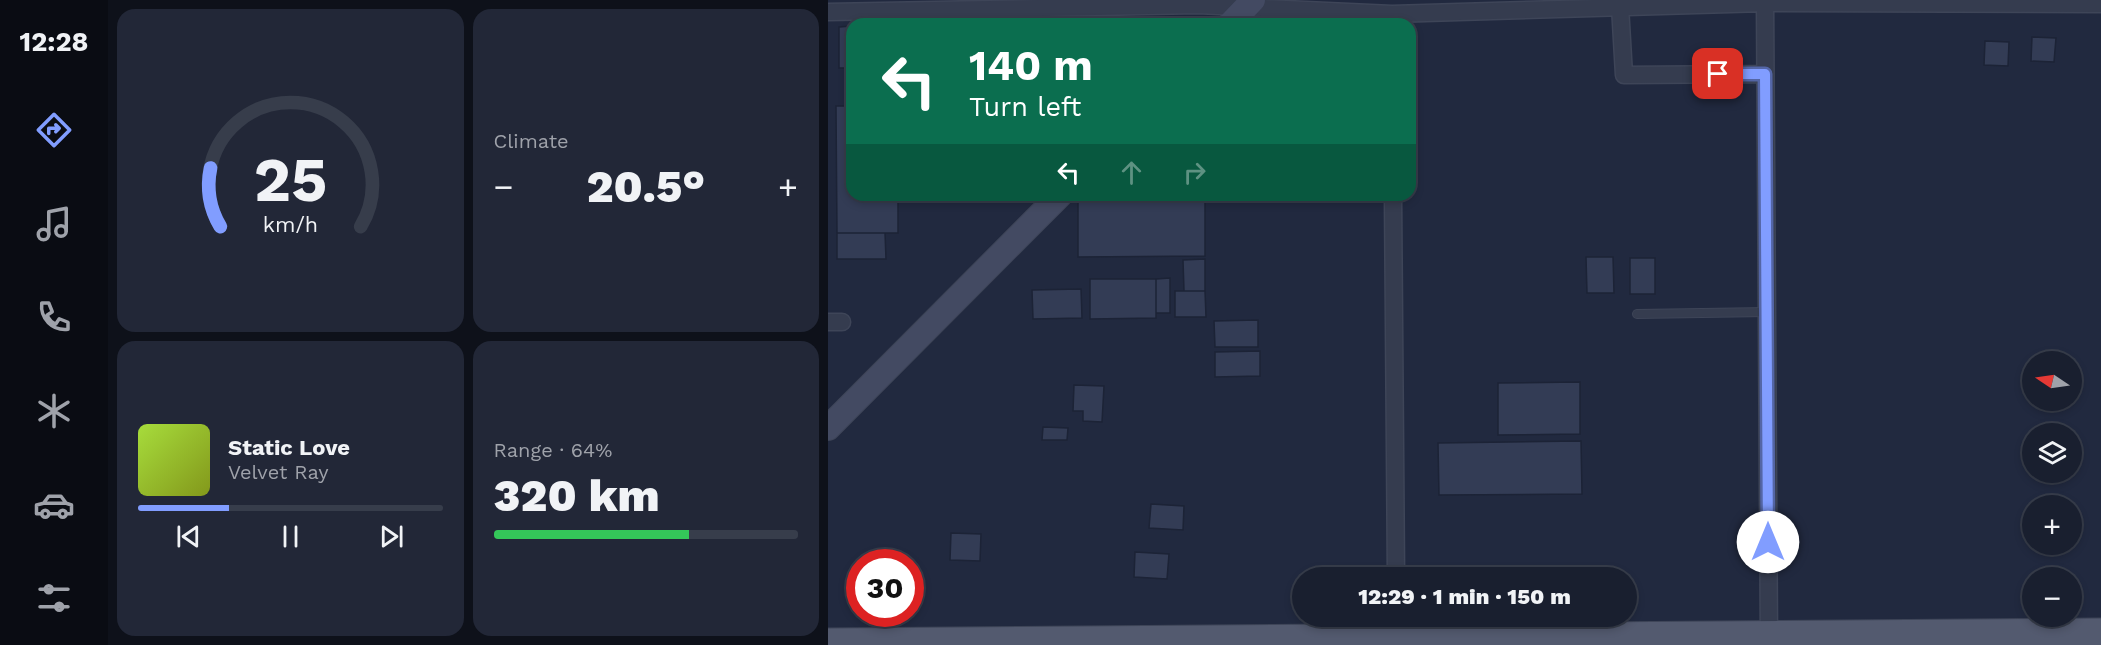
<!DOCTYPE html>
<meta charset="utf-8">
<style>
body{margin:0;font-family:"Work Sans",sans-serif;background:#222737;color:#f1f3f6;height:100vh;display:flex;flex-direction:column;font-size:22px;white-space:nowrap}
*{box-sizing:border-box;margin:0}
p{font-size:20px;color:#9fa2aa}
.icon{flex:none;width:33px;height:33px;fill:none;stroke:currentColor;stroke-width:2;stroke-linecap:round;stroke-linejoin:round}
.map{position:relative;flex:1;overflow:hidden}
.drawer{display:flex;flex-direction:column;gap:9px;padding:9px;background:#0e111a;width:720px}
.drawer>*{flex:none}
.hud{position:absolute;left:18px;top:18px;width:570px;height:183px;border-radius:18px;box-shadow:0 3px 9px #0003,0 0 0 2px #373d4b;background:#0b6e4f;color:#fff;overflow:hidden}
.needle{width:39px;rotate:283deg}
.buttons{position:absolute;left:1194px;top:351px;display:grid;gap:12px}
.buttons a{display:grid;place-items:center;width:60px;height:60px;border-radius:50%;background:#191f2f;box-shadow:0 3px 9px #0003,0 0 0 2px #373d4b;font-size:30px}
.speed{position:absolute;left:18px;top:549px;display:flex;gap:12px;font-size:30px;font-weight:700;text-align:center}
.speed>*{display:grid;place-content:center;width:78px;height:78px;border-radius:50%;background:#191f2f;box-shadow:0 3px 9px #0003,0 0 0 2px #373d4b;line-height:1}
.speed .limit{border:9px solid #d22;background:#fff;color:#111}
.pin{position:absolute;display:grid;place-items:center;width:51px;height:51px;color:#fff;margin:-26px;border-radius:12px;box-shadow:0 3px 9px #0006}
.me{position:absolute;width:66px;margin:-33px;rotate:0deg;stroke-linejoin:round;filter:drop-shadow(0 0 4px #0008)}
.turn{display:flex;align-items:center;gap:21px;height:126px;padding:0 24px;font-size:27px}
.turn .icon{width:78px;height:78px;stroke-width:2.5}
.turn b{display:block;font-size:42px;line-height:51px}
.lanes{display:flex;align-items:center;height:57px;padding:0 24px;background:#0003;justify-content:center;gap:30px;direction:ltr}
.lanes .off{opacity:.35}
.big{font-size:45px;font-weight:800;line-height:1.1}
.drawer .card{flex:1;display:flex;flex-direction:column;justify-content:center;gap:9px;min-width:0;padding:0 21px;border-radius:18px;background:#222737}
.drawer .dial{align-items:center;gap:0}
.dial svg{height:156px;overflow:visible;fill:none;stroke:#373d4b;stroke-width:7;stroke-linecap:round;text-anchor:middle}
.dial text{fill:#f1f3f6;stroke:none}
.song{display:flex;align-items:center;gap:18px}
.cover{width:72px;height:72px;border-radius:9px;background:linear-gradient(135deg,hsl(80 70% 55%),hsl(70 70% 35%))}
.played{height:6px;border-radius:3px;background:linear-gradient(90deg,#819dff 30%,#373d4b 30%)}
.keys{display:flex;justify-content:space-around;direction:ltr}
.heat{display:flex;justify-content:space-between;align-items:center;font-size:33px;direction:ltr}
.charge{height:9px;border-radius:4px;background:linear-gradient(90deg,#34c759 64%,#373d4b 0)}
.drawer .tiles{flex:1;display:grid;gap:9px;grid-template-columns:repeat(2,1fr)}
.trip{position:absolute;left:464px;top:567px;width:345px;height:60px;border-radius:30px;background:#191f2f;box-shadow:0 3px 9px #0003,0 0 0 2px #373d4b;font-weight:800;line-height:60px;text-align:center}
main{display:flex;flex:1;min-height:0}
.menu{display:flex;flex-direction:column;width:108px;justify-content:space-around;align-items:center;background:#0a0c13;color:#9fa2aa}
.menu .icon{width:42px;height:42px}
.menu .selected{color:#819dff}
.menu b{font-size:27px;color:#f1f3f6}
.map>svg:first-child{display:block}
.building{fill:#333c55;stroke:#1c2336;stroke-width:1.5}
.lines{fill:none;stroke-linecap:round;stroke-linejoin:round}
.lane-casing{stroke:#3e4558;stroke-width:10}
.street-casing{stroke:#3e4558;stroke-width:19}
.secondary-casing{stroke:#3e4558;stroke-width:26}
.primary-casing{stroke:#3e4558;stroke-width:29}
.lane{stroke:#353c4f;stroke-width:8}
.street{stroke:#353c4f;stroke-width:16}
.secondary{stroke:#434a62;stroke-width:24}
.primary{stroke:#535a6f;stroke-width:27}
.route-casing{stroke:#5466a6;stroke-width:15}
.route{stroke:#819dff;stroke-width:10}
</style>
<main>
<nav class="menu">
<b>12:28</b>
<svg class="icon selected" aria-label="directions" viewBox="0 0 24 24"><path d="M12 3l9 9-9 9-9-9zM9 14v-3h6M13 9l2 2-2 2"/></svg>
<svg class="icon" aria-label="music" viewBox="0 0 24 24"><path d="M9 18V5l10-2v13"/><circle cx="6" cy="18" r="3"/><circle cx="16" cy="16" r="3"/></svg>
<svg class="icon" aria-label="phone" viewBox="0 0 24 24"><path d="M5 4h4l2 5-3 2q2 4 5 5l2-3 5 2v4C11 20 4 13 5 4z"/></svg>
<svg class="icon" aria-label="climate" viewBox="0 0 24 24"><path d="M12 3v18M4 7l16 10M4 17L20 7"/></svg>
<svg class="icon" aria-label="car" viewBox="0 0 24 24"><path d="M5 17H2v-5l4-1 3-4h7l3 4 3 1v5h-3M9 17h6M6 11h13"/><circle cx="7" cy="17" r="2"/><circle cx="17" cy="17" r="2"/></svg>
<svg class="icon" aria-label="filters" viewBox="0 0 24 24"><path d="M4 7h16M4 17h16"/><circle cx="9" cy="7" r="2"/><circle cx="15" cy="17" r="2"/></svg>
</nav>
<section class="drawer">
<div class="tiles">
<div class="card dial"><svg viewBox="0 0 100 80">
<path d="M14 69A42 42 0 1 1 86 69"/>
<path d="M14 69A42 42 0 0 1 9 39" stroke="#819dff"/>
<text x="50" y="56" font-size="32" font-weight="700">25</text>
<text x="50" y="72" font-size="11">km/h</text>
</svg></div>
<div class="card"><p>Climate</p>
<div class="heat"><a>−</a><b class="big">20.5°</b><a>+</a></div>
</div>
<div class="card">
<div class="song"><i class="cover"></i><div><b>Static Love</b><p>Velvet Ray</p></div></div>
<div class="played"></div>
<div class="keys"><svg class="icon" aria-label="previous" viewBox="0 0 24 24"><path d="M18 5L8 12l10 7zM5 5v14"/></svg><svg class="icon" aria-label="pause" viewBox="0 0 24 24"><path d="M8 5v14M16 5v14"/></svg><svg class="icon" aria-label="next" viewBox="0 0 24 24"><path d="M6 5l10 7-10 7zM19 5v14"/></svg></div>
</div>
<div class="card"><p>Range · 64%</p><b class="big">320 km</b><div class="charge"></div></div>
</div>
</section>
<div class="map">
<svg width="1273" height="645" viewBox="0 0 1273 645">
<rect width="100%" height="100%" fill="#21293f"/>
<path class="building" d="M 24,26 L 24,68 L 11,68 L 11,27 Z
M 1204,37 L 1228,38 L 1226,62 L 1203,61 Z
M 1157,41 L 1181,42 L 1180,66 L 1156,65 Z
M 8,106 L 24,106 L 24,195 L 70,195 L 70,233 L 9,233 Z
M 377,199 L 377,256 L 250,257 L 250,200 Z
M 9,233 L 57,233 L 58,259 L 9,259 Z
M 758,257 L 785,257 L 786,293 L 759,293 Z
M 802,258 L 827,258 L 827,294 L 802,294 Z
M 377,259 L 377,291 L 356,291 L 355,260 Z
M 342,278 L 342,313 L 328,313 L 328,279 Z
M 262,279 L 328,279 L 328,318 L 262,319 Z
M 253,289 L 254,318 L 205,319 L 204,290 Z
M 347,291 L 377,291 L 378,317 L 347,317 Z
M 430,320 L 430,347 L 387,347 L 386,321 Z
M 432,351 L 432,376 L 387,377 L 387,352 Z
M 752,382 L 752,434 L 670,435 L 670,383 Z
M 246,385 L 276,386 L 274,422 L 255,421 L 255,411 L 245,411 Z
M 215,427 L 240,428 L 239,440 L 214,440 Z
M 753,441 L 754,494 L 611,495 L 610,443 Z
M 323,504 L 356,506 L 355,530 L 321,528 Z
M 123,533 L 153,534 L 152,561 L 122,560 Z
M 307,552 L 341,554 L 339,579 L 306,577 Z"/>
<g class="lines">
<defs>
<path id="lane" d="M 809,314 L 939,312"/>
<path id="street" d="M 937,0 L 941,644
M 792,6 L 796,75 L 937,74
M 0,12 L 370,5 L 564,14 L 937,3 L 1273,4
M 565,195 L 568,578
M 0,322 L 14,322
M 568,616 L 568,645"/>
<path id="secondary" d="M 402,24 L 425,0
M 0,428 L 232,195"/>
<path id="primary" d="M 0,642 L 1273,632"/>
</defs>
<use href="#lane" class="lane-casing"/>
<use href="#street" class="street-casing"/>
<use href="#secondary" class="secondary-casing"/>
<use href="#primary" class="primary-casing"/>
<use href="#lane" class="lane"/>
<use href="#street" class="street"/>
<use href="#secondary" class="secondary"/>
<use href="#primary" class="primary"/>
</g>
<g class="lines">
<defs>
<path id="route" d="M 890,74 L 937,74 L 940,542"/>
</defs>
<use href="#route" class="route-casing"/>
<use href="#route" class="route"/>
</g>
</svg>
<div class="buttons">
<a><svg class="needle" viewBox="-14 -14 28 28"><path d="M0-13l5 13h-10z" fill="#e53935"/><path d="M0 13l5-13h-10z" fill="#9fa2aa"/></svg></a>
<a><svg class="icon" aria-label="layers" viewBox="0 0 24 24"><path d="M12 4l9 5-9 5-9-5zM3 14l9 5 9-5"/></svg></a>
<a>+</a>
<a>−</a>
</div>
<div class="speed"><div class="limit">30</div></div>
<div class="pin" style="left:890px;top:74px;background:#d93025"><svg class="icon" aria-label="arrive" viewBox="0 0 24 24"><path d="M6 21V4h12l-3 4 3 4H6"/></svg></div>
<svg class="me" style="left:940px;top:542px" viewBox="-20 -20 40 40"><circle r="19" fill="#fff"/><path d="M0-13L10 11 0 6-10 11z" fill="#819dff"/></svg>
<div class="trip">12:29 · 1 min · 150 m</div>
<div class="hud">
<div class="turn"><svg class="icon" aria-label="left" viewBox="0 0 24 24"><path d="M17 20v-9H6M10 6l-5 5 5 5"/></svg><div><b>140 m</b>Turn left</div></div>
<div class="lanes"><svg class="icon" aria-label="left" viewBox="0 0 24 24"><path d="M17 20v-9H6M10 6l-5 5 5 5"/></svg><svg class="icon off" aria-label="ahead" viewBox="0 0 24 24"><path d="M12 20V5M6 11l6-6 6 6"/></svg><svg class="icon off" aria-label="right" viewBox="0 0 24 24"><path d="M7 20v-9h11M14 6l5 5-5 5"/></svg></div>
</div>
</div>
</main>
